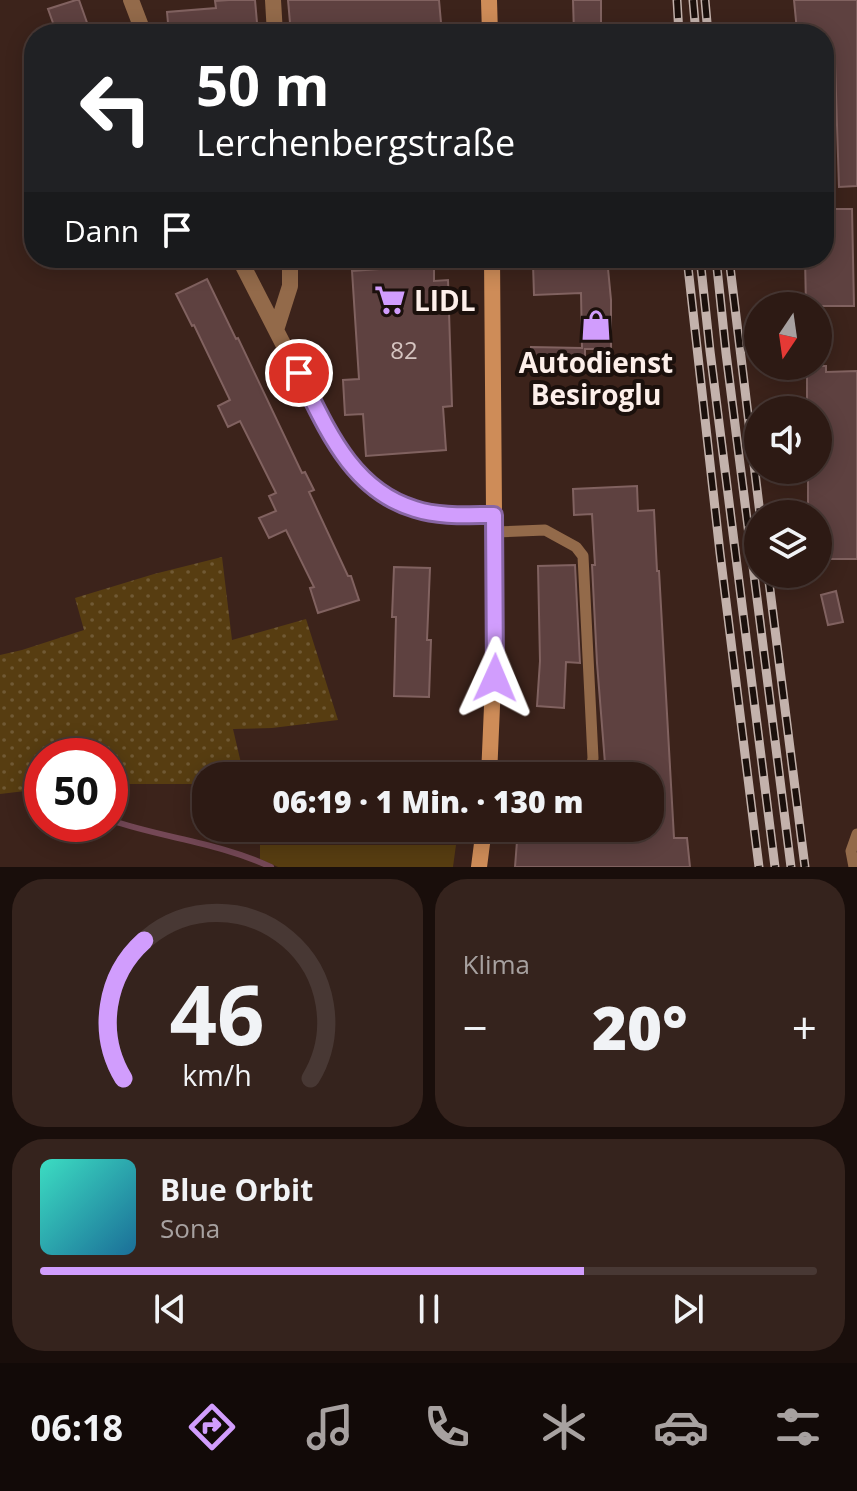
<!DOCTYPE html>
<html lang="de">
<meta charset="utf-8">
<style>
body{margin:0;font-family:"Open Sans",sans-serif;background:#35231d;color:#f1f3f6;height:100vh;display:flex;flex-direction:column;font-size:30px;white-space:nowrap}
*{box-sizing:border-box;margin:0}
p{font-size:26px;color:#a7a1a0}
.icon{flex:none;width:44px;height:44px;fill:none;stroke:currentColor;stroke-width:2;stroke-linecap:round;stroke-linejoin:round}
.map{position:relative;height:867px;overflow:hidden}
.panel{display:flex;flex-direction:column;gap:12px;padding:12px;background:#190e0b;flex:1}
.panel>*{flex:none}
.top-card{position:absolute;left:24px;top:24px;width:810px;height:244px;border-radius:32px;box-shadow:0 4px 20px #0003,0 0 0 2px #483834;background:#202124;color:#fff;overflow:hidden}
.needle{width:52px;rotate:193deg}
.controls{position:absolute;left:744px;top:292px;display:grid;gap:16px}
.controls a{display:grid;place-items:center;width:88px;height:88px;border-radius:50%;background:#2d1a14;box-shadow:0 4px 20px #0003,0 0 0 2px #483834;font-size:40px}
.speed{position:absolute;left:24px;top:738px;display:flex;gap:16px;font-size:40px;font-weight:700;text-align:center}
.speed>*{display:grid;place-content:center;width:104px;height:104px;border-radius:50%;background:#2d1a14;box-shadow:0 4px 20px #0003,0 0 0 2px #483834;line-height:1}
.speed .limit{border:12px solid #d22;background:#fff;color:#111}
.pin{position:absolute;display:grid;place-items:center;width:68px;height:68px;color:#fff;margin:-34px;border:4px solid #fff;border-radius:50%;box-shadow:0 2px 8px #0007}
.me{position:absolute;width:88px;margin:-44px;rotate:1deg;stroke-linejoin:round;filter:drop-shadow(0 0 6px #0008)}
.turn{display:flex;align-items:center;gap:28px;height:168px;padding:0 40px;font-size:36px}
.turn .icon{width:104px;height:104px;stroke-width:2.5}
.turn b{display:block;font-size:56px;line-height:68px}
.then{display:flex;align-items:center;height:76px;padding:0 40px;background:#0003;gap:16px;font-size:30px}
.big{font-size:60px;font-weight:800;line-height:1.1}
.panel .card{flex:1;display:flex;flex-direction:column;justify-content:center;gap:12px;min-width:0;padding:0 28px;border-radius:32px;background:#35231d}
.panel .dial{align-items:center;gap:0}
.dial svg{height:208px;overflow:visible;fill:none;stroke:#483834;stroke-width:7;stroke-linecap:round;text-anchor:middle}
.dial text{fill:#f1f3f6;stroke:none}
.song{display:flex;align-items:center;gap:24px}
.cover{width:96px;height:96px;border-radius:12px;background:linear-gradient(135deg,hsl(170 70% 55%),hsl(200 70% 35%))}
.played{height:8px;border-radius:4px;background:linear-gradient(90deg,#d19dfd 70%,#483834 70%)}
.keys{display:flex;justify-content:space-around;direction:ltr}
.heat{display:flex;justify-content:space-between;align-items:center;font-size:44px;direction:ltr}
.panel .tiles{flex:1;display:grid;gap:12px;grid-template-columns:1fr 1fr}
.card:last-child{grid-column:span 2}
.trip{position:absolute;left:192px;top:762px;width:472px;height:80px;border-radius:32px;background:#2d1a14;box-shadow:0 4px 20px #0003,0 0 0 2px #483834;font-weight:800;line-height:80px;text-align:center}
.tabs{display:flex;height:128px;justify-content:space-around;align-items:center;background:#120a08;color:#a7a1a0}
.tabs .icon{width:56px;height:56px}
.tabs .selected{color:#d19dfd}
.tabs b{font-size:36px;color:#f1f3f6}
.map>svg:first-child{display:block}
.grass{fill:url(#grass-dots)}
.garden{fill:#573d11}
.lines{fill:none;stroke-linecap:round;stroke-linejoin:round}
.stream{stroke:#744856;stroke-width:6}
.building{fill:#5e4140;stroke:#816260;stroke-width:2}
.service{stroke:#936a4a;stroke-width:11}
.minor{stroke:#936a4a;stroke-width:16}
.secondary{stroke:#ce8c58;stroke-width:16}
.rail-casing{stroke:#c3b2ac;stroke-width:9}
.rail{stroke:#1b100c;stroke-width:6;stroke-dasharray:18;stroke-linecap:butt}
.route-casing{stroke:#8866a4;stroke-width:20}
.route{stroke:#d19dfd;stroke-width:14}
.labels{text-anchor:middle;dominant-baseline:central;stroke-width:8;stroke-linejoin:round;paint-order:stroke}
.number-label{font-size:24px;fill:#d5c4c0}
.poi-label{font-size:28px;font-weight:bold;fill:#fdefea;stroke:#1b100c;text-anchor:start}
</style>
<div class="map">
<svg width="857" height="867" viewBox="0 0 857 867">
<defs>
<pattern id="grass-dots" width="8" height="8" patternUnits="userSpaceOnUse" patternTransform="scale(2)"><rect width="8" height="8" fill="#573d11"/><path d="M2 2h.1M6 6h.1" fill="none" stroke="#705934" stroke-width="1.8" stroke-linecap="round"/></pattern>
</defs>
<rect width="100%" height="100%" fill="#3c231b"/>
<path class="grass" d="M 222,557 L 232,640 L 306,619 L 338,720 L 272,728 L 233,729 L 244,776 L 206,776 L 206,784 L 110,784 L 110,756 L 42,756 L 42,789 L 0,794 L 0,655 L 22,650 L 84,630 L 75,598 L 154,574 Z"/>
<path class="garden" d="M 260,845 L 456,845 L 453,867 L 278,867 L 260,859 Z"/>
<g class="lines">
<path class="stream" d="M 110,820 C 163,838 221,843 271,867"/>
</g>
<path class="building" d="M 76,0 L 79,0 L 91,34 L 57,34 L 48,9 Z
M 229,0 L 255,0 L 258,34 L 169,34 L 167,12 L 216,8 L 215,1 Z
M 288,0 L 439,0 L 442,34 L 291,34 Z
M 573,0 L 601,0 L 601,34 L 574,34 Z
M 794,0 L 857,0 L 857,186 L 839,187 L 835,63 L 824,63 L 824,34 L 817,34 L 817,31 L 797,31 Z
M 824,209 L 852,209 L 854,306 L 806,306 L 805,258 L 824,258 Z
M 585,258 L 607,258 L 611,300 L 611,349 L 585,349 L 585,368 L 556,367 L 531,364 L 531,347 L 582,348 L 581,293 L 534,295 L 533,264 L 585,264 Z
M 434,265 L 434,281 L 448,280 L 452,406 L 443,407 L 446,450 L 366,456 L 363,414 L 345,415 L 343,380 L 359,379 L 352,271 Z
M 207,279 L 236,339 L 238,338 L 302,473 L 305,472 L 314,490 L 309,492 L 348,576 L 351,576 L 359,600 L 318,613 L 310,588 L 314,587 L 286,530 L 269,538 L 259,518 L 276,511 L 269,496 L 276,493 L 240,421 L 228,427 L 218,406 L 230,400 L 194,325 L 192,326 L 176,294 Z
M 807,366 L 826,366 L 826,372 L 857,371 L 857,559 L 818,559 L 818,514 L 808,514 L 808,470 L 818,470 L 818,410 L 807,410 Z
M 637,486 L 638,511 L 654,510 L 657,571 L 659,571 L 674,838 L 687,838 L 690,867 L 515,867 L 518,828 L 650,828 L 650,776 L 606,776 L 597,663 L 592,565 L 595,565 L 592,514 L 574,515 L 573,489 Z
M 575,565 L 580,663 L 566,662 L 564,708 L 537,706 L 540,661 L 538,566 Z
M 394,567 L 430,568 L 427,640 L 431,640 L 429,697 L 394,696 L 396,617 L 392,617 Z
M 836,591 L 843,622 L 828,625 L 821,595 Z"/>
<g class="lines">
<path class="service" d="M 495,532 L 545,530 L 576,547 L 583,556 L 593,758 L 590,776
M 854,867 L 851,851 L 857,834"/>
<path class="minor" d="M 131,0 L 144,34
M 273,0 L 275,34
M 239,258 L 322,420 L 345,458 L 360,477 L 380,493 L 415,509 L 446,514 L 494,515
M 276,330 L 290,286 L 290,258"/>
<path class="secondary" d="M 489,0 L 490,34
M 489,776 L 495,637 L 492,258
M 479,867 L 484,828"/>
<defs>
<path id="rail" d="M 677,0 L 679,34
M 693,0 L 696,34
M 705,0 L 708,34
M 687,258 L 720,553 L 759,867
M 700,258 L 710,351 L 775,867
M 716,258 L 726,353 L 791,867
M 729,258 L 760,514
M 768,574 L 805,867"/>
</defs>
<use href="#rail" class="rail-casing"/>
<use href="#rail" class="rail"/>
</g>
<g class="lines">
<defs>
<path id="route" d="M 299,373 C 326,427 351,490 415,509 C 440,517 468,515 494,515 L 495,678"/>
</defs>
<use href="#route" class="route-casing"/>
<use href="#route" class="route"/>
</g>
<defs>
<symbol id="supermarket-bare" viewBox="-9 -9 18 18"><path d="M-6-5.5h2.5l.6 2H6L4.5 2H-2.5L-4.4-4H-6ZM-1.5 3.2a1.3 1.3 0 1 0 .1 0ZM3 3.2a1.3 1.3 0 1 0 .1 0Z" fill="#d19dfd" stroke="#1b100c" stroke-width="2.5" paint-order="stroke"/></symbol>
<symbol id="shop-bare" viewBox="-9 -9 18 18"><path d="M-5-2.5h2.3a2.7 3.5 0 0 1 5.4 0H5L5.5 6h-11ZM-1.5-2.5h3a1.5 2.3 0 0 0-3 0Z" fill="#d19dfd" stroke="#1b100c" stroke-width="2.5" paint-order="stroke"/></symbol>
</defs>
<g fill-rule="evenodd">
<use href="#supermarket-bare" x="368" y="278" width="44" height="44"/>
<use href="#shop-bare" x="574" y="303" width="44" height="44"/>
</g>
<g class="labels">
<g class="number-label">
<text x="404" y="349">82</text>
</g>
<g class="poi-label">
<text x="414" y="300">LIDL</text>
<text x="596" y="362" text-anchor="middle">Autodienst<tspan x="596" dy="32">Besiroglu</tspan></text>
</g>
</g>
</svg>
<div class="controls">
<a><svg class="needle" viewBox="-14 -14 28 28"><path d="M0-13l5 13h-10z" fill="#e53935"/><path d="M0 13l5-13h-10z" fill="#a7a1a0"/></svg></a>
<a><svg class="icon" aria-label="sound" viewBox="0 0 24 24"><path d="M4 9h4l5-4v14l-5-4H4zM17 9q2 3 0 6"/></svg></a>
<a><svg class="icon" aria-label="layers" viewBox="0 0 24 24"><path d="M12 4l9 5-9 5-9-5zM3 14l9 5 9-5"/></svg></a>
</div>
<div class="speed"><div class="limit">50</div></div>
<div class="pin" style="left:299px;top:373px;background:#d93025"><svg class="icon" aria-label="arrive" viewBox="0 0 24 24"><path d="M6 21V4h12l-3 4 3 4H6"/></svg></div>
<svg class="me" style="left:495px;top:678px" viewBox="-20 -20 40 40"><path d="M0-17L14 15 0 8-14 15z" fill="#d19dfd" stroke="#fff" stroke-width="4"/></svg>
<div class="trip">06:19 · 1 Min. · 130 m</div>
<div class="top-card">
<div class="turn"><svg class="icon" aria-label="left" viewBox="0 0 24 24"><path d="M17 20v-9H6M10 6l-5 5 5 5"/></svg><div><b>50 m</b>Lerchenbergstraße</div></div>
<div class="then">Dann<svg class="icon" aria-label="arrive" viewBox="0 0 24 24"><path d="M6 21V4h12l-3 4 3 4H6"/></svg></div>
</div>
</div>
<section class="panel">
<div class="tiles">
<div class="card dial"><svg viewBox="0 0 100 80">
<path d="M14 69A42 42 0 1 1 86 69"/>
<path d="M14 69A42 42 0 0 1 22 16" stroke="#d19dfd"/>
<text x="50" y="56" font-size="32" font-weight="700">46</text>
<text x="50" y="72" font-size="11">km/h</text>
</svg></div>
<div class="card"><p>Klima</p>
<div class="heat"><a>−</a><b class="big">20°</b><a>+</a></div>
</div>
<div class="card">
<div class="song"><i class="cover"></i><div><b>Blue Orbit</b><p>Sona</p></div></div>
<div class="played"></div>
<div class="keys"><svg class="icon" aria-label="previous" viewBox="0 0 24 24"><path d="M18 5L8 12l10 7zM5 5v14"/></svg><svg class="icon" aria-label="pause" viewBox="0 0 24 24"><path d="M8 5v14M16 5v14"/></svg><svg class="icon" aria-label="next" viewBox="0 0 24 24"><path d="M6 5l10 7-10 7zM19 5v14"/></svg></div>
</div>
</div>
</section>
<nav class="tabs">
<b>06:18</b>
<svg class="icon selected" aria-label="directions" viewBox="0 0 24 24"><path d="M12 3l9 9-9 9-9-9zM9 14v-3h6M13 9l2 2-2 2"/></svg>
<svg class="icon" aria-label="music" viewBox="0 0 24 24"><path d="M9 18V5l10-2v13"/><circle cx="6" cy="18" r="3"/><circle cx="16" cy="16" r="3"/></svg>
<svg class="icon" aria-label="phone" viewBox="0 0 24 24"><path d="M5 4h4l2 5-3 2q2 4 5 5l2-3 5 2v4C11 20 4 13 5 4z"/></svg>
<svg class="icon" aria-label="climate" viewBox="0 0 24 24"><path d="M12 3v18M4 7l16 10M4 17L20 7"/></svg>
<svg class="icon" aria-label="car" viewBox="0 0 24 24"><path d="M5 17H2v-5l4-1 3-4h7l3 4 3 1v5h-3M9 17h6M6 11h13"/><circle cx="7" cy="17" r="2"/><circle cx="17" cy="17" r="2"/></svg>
<svg class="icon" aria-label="filters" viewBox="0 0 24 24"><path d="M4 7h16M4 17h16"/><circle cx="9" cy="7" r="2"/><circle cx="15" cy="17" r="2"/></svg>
</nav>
